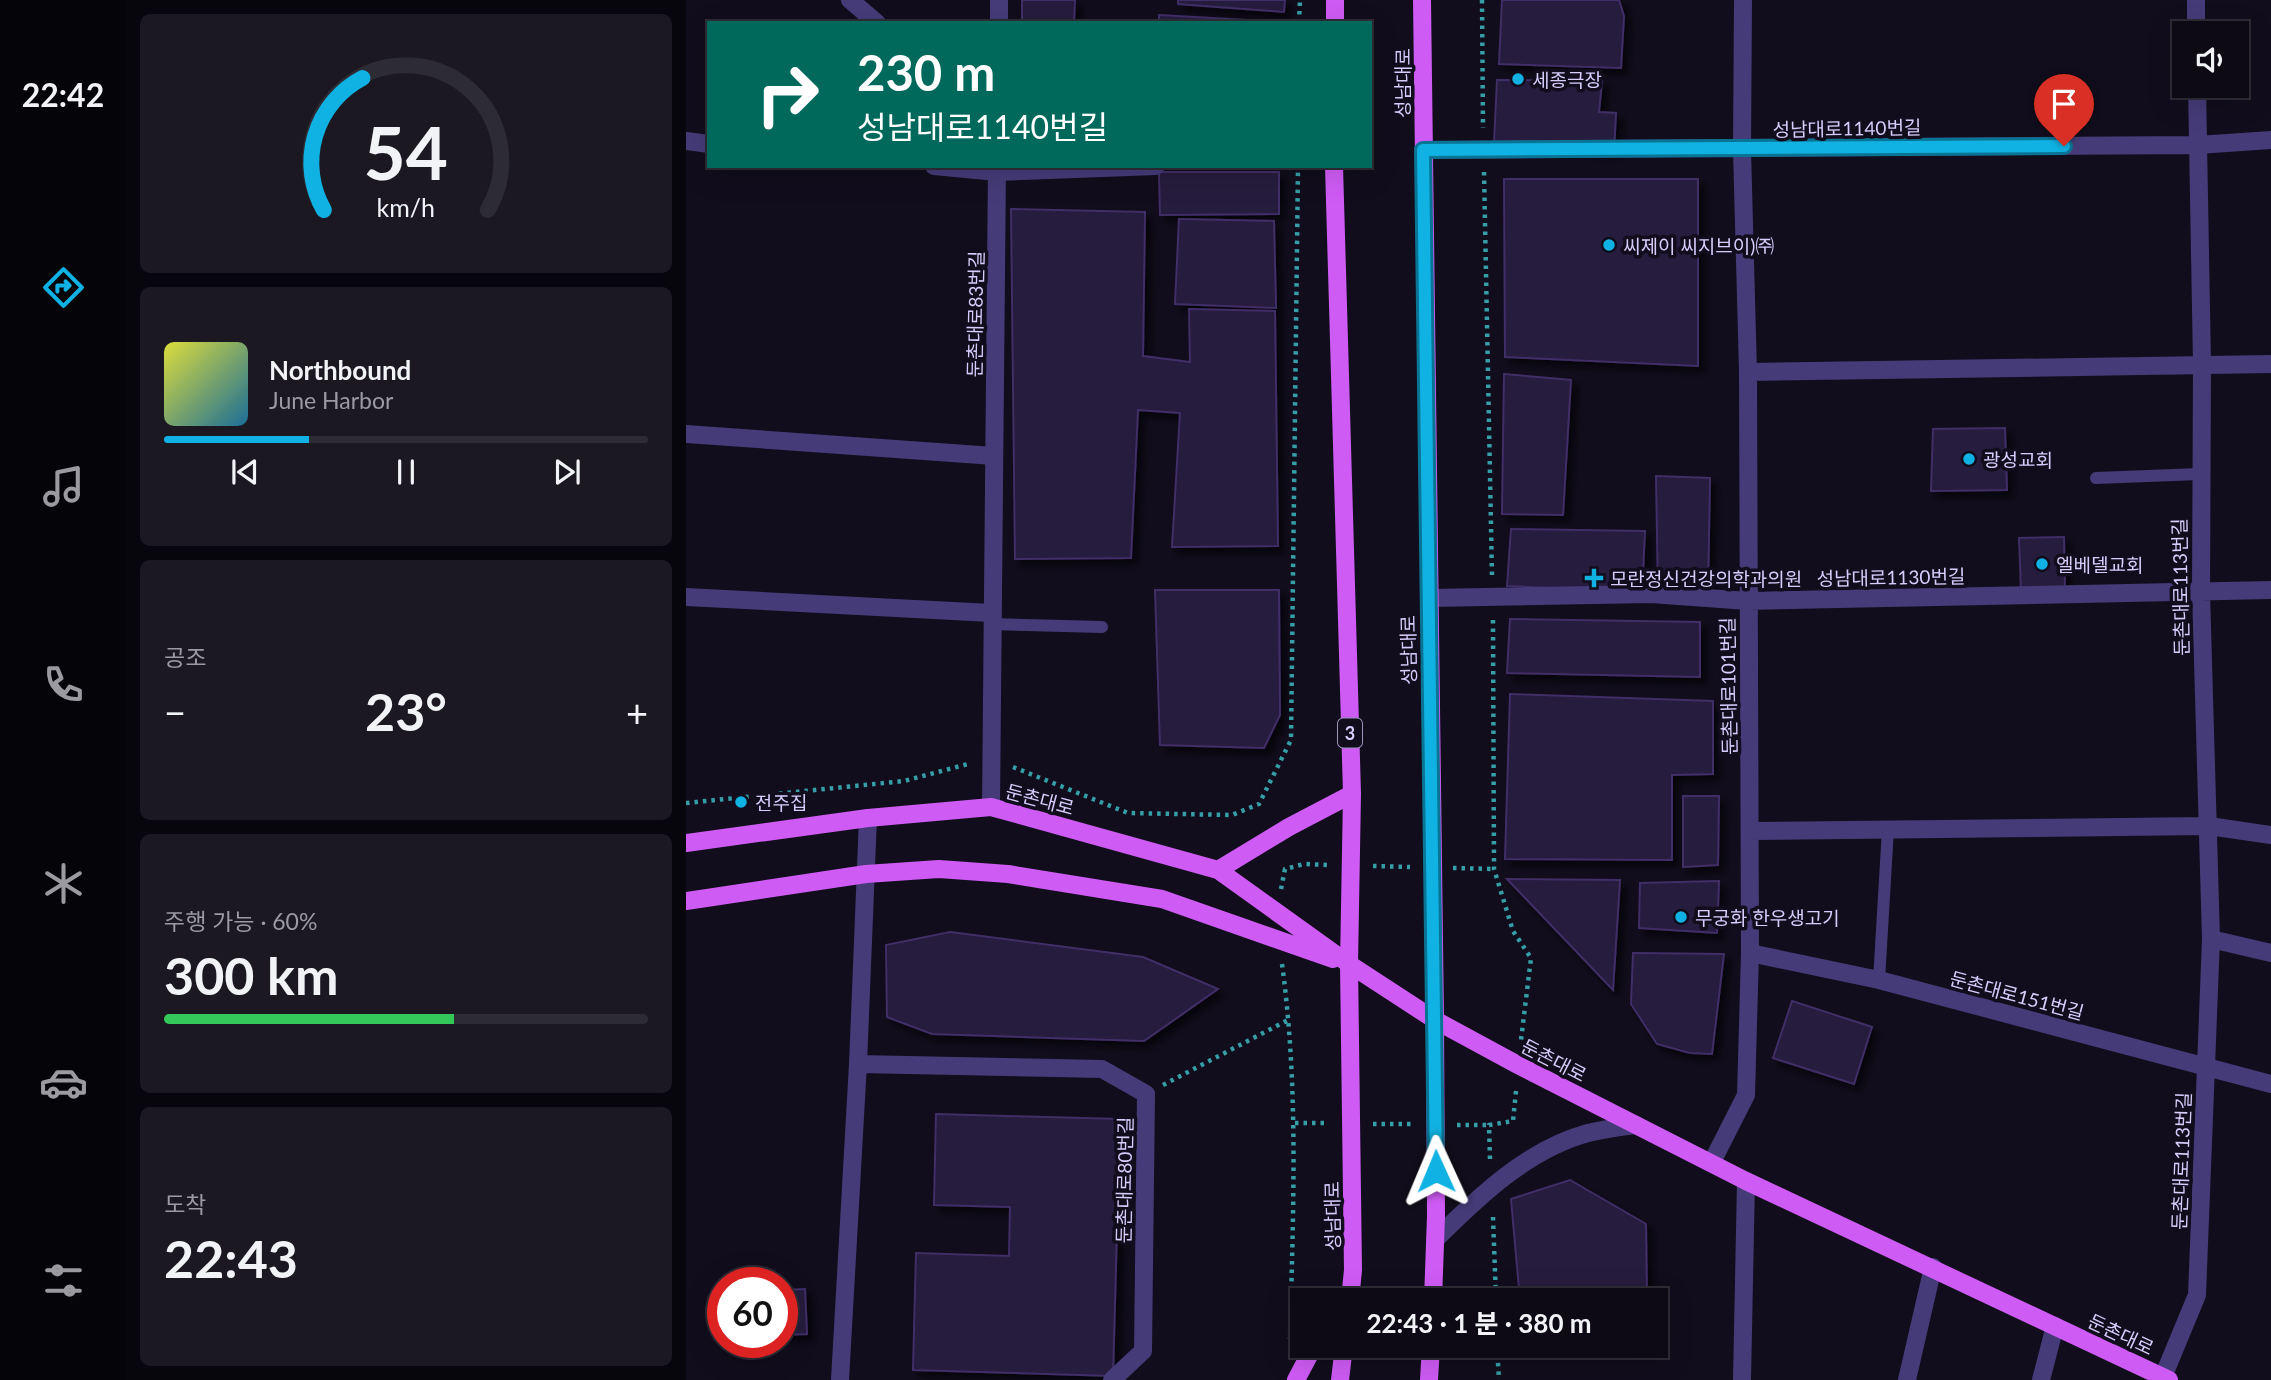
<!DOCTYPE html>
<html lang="ko">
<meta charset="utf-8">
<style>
body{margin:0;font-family:Lato,"Noto Sans KR",sans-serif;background:#1b1822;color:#f1f3f6;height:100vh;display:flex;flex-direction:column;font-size:26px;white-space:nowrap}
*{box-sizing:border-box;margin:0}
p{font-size:23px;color:#9a9aa0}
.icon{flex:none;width:38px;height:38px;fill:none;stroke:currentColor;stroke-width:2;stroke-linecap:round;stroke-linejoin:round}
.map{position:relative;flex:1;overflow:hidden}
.drawer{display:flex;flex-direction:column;gap:14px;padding:14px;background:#07060c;width:560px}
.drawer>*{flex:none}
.hud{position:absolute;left:21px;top:21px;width:665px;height:147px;border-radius:0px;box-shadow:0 7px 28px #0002,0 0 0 2px #2d2b34;background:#00695c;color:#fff;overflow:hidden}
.buttons{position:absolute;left:1486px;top:21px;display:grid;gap:14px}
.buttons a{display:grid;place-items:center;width:77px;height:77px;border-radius:0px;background:#0d0a15;box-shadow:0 7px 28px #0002,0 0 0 2px #2d2b34;font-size:35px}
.speed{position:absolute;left:21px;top:1267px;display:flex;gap:14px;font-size:35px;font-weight:700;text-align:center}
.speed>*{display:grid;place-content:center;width:91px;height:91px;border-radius:50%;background:#0d0a15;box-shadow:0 7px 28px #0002,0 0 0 2px #2d2b34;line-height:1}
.speed .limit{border:10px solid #d22;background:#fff;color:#111}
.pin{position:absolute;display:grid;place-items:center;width:60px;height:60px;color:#fff;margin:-72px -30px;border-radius:50% 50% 50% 0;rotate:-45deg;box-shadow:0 0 7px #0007}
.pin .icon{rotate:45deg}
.me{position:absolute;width:77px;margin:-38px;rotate:359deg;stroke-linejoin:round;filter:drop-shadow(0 0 5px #0008)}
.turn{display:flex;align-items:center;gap:24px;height:147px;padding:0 35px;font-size:32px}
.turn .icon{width:91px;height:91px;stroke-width:2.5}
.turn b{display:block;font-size:49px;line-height:60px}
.big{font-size:52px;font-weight:700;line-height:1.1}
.drawer .widget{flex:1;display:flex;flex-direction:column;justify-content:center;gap:10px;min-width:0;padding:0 24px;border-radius:10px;background:#1b1822}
.drawer .dial{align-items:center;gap:0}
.dial svg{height:182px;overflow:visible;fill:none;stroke:#2d2b34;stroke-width:7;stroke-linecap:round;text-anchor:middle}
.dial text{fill:#f1f3f6;stroke:none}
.song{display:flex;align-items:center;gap:21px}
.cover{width:84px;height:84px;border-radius:10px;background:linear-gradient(135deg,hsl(60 70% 55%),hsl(200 70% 35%))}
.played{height:7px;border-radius:4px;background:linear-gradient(90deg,#10b2e3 30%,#2d2b34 30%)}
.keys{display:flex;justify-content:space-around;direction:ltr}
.heat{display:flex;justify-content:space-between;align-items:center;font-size:38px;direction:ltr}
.charge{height:10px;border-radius:5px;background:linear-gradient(90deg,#34c759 60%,#2d2b34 0)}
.trip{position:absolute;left:604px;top:1288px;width:378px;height:70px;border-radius:0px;background:#0d0a15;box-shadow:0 7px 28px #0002,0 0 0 2px #2d2b34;font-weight:700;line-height:70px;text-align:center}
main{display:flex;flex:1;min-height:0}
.dock{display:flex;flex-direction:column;width:126px;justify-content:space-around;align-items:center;background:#050408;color:#9a9aa0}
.dock .icon{width:49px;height:49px}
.dock .on{color:#10b2e3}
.dock b{font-size:32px;color:#f1f3f6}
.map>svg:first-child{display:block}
.building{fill:#251a3c;stroke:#402e66;stroke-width:2;filter:url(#shadow)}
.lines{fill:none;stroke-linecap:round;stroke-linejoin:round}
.path{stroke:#359ea6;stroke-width:4.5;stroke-dasharray:3.5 5;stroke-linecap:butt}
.service{stroke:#453b78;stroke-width:12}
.minor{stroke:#453b78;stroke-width:18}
.tertiary{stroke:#453b78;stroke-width:18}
.primary{stroke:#ce5bf4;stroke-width:18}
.route-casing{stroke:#0a7494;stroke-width:18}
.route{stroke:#10b2e3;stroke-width:12}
.poi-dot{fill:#10b2e3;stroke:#110d1c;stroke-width:2.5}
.labels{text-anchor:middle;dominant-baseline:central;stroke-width:7;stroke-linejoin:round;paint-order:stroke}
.shield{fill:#110d1c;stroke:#9c93b8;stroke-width:2}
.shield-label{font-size:18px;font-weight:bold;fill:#d7ccfb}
.poi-label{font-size:19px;fill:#d7ccfb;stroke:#110d1c;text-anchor:start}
.street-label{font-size:19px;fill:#d7ccfb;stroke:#110d1c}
</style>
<main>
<nav class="dock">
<b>22:42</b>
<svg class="icon on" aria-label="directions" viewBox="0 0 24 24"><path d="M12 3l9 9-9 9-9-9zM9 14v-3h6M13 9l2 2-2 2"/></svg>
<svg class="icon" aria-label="music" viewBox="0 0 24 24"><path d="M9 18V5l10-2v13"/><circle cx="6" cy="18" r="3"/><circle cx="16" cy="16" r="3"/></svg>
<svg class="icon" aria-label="phone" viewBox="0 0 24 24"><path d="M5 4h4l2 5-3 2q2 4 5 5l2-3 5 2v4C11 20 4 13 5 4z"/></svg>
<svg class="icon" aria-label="climate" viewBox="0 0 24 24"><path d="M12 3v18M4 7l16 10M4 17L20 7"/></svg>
<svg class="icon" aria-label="car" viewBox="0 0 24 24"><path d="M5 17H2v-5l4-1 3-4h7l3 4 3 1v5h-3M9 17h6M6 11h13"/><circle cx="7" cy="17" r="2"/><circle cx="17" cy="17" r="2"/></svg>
<svg class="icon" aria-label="filters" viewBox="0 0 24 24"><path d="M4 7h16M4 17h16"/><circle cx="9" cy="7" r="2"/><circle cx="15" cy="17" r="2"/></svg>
</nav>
<section class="drawer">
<div class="widget dial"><svg viewBox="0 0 100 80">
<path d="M14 69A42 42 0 1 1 86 69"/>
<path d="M14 69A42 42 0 0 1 31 11" stroke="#10b2e3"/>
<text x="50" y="56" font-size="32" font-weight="700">54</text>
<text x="50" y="72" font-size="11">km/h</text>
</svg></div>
<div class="widget">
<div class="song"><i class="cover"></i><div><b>Northbound</b><p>June Harbor</p></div></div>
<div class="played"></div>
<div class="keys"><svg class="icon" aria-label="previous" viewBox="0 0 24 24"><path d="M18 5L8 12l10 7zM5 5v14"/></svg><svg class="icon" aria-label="pause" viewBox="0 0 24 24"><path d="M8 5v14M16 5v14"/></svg><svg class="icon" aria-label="next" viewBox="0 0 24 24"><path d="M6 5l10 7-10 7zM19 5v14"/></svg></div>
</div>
<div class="widget"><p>공조</p>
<div class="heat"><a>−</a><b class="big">23°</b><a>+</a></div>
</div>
<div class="widget"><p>주행 가능 · 60%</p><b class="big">300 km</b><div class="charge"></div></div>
<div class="widget"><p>도착</p><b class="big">22:43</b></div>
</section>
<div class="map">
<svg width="1585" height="1380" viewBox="0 0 1585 1380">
<defs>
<filter id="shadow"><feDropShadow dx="6" dy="6" stdDeviation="3.5" flood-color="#0009"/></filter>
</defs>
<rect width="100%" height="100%" fill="#110d1c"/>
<path class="building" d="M 336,0 L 389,0 L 388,23 L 336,23 Z
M 492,0 L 599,0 L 598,12 L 492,4 Z
M 816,0 L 933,0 L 938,16 L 935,68 L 813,64 Z
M 473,15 L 596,22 L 595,23 L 473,23 Z
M 811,80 L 916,81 L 913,112 L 930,113 L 928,151 L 808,143 Z
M 473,172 L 593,172 L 593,214 L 474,215 Z
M 818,179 L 1012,179 L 1012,366 L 819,357 Z
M 325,209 L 459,212 L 457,356 L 504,362 L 503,309 L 589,311 L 592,546 L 486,547 L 494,413 L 452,410 L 445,558 L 329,559 Z
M 493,219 L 588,221 L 590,308 L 489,304 Z
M 818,374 L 885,380 L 877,515 L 816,514 Z
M 1319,428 L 1321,490 L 1245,491 L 1247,429 Z
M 970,476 L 1024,478 L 1022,591 L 972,591 Z
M 825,529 L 959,531 L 956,592 L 821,586 Z
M 1378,537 L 1379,593 L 1335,591 L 1333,538 Z
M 469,590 L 593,590 L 594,715 L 578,748 L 474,745 Z
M 824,619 L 1014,622 L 1014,677 L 821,673 Z
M 824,694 L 1027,701 L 1027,774 L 986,775 L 986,860 L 819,859 Z
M 997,796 L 1033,796 L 1032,865 L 997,867 Z
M 821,879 L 934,880 L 927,990 Z
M 1033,881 L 1031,933 L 953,928 L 954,883 Z
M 264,932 L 457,957 L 532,989 L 458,1041 L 246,1034 L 201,1017 L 200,945 Z
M 947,953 L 1038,954 L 1026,1054 L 1004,1053 L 971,1044 L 945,1004 Z
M 1106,1001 L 1186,1027 L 1168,1084 L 1087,1058 Z
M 250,1114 L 434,1119 L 427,1376 L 227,1370 L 230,1253 L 323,1256 L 324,1207 L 248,1205 Z
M 884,1180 L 960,1224 L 961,1300 L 834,1300 L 825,1199 Z
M 119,1289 L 121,1334 L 96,1335 L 96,1290 Z"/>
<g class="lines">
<path class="path" d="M 796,0 L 797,128
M 613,23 L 614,0
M 798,172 L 806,576
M 807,620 L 808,869 L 827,931 L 845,958 L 835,1040
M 327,767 L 442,813 L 546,815 L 573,804 L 605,740 L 612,166
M 0,803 L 218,781 L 282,764
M 687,866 L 724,867
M 767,868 L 808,869
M 595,889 L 599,869 L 618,864 L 643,865
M 596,964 C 613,1089 607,1213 604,1339
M 477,1085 L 604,1019
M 609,1123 L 643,1123
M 687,1124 L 727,1124
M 771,1125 L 803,1125
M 804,1159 L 803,1125 L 827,1121 L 830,1091
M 807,1217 L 810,1300
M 811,1346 L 813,1380"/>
<path class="service" d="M 1410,478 L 1513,474
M 305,624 L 416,627
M 1193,980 L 1202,829"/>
<path class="minor" d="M 164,0 L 191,23
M 1510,0 L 1510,33
M 313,23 L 313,0
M 0,141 L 23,144
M 737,150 L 1512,145 L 1585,140
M 248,166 L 311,172 L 470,166
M 1062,372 L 1585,364
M 0,434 L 308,456
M 0,597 L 305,613
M 743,598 L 965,594 L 1062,601 L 1585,590
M 305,807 L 311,166
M 1065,831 L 1523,826 L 1585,835
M 1525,939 L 1585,953
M 1064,953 L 1193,980 L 1585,1084
M 172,1064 L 416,1069 L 460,1094 L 457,1351 L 426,1380
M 1026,1162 L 1060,1095 L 1064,953 L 1062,372 L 1056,150 L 1057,0
M 1477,1377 L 1511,1295 L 1525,939 L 1515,592 L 1516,364 L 1511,86
M 154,1380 L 172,1064 L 182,818
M 1056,1380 L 1060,1181
M 1221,1380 L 1247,1267
M 1355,1380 L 1369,1326"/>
<path class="tertiary" d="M 749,1240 C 792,1197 842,1149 902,1133 C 918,1129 935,1127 950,1125"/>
<path class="primary" d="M 736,0 L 749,1020 L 750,1216 L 747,1300
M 649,23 L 649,0
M 648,166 L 666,794 L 663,964 L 667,1270 L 664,1300
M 0,843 L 182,818 L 305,807 L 532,870 L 663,964 L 749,1020 L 832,1065 L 1060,1181 L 1483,1380
M 532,870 L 603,827 L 666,794
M 0,901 L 180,874 L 253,869 L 322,874 L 476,899 L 647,959
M 610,1380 L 628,1346
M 654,1380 L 658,1346
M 743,1380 L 745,1346"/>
</g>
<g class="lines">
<defs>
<path id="route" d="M 750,1171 L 737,150 L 1378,146"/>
</defs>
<use href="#route" class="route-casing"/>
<use href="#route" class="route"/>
</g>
<g class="poi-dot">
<circle cx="832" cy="79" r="7"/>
<circle cx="923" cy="245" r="7"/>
<circle cx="1283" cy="459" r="7"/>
<circle cx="1356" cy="564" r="7"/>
<path d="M904.5 567.5h7v7h7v7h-7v7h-7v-7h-7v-7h7z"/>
<circle cx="55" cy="802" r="7"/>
<circle cx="995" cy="917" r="7"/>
</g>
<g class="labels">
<rect class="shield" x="652" y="718.5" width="24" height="29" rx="5"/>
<g class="shield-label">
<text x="664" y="733">3</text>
</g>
<g class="poi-label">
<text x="846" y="79">세종극장</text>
<text x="937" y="245">씨제이 씨지브이)㈜</text>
<text x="1297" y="459">광성교회</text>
<text x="1370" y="564">엘베델교회</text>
<text x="924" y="578">모란정신건강의학과의원</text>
<text x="69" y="802">전주집</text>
<text x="1009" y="917">무궁화 한우생고기</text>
</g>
<g class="street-label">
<text transform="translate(716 83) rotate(-90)">성남대로</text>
<text transform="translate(1161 128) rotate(-1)">성남대로1140번길</text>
<text transform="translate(289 314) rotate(-89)">둔촌대로83번길</text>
<text transform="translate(1205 577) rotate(-1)">성남대로1130번길</text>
<text transform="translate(1494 587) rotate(-91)">둔촌대로113번길</text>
<text transform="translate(722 650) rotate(-91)">성남대로</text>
<text transform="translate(1042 686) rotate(-91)">둔촌대로101번길</text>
<text transform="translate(354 799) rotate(15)">둔촌대로</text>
<text transform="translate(1331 995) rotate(15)">둔촌대로151번길</text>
<text transform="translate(868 1060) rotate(27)">둔촌대로</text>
<text transform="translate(1495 1161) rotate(-88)">둔촌대로113번길</text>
<text transform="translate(438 1180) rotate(-89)">둔촌대로80번길</text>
<text transform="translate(646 1216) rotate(-91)">성남대로</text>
<text transform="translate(1435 1334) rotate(25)">둔촌대로</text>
</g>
</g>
</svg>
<div class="buttons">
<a><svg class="icon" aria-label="sound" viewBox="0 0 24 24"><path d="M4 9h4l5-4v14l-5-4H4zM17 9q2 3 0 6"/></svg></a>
</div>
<div class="speed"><div class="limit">60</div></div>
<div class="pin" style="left:1378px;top:146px;background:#d93025"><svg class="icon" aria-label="arrive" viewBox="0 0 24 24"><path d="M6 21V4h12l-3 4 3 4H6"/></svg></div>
<svg class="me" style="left:750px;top:1171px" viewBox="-20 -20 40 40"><path d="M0-17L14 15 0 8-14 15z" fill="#10b2e3" stroke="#fff" stroke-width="4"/></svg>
<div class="trip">22:43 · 1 분 · 380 m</div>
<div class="hud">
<div class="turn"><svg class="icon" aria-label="right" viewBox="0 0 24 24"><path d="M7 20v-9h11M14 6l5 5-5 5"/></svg><div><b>230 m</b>성남대로1140번길</div></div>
</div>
</div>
</main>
